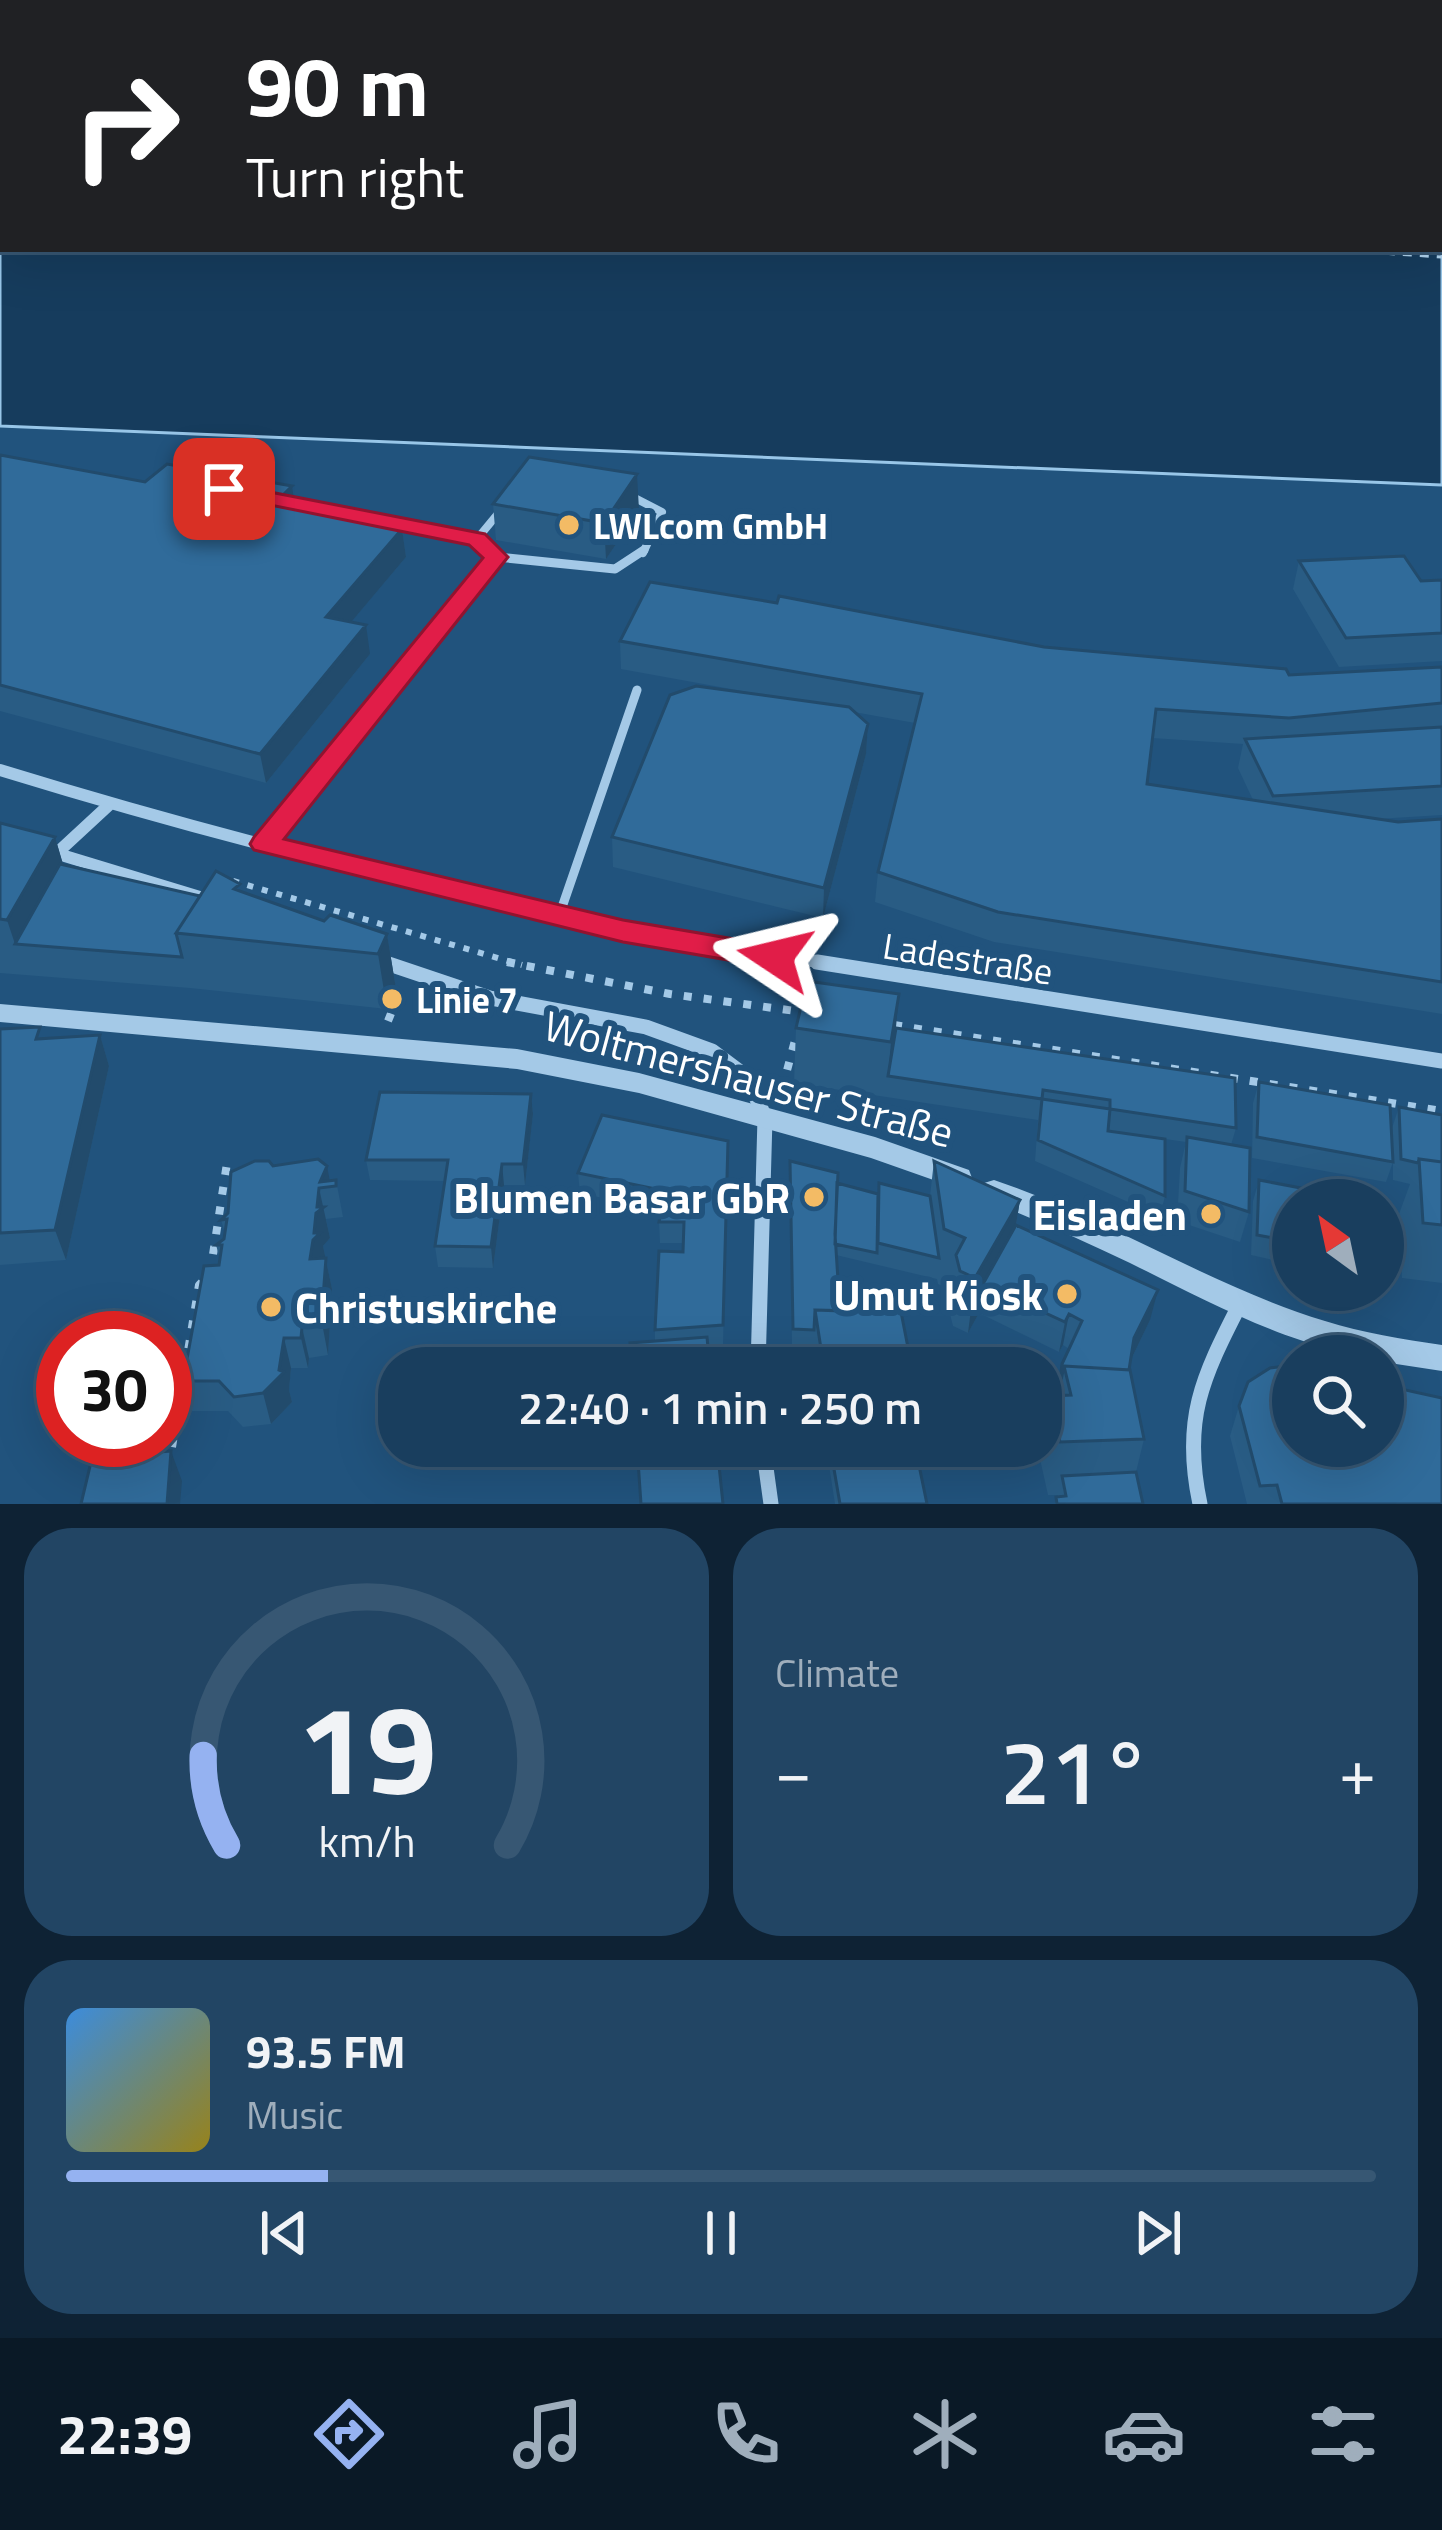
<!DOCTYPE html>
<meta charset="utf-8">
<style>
body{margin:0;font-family:"Titillium Web",sans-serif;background:#224564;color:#f1f3f6;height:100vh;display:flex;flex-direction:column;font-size:45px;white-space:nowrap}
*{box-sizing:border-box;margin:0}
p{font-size:39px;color:#9faebc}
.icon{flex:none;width:66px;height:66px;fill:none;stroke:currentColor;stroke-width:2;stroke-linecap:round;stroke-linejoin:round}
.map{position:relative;height:1504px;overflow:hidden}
.details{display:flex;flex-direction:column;gap:24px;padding:24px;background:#0e2234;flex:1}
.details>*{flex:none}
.hud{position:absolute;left:0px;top:0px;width:1443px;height:252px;box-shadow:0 12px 48px #0002,0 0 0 3px #375773;background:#202124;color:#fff;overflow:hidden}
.needle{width:78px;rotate:327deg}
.buttons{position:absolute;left:1272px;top:1179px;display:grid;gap:24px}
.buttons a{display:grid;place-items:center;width:132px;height:132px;border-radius:50%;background:#193e5e;box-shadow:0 12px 48px #0002,0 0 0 3px #375773;font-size:60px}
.speed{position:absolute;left:36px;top:1311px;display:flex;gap:24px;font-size:60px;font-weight:700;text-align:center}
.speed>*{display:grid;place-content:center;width:156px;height:156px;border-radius:50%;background:#193e5e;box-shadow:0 12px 48px #0002,0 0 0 3px #375773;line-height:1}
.speed .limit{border:18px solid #d22;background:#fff;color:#111}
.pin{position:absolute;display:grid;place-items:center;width:102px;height:102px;color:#fff;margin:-51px;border-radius:24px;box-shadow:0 6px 18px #0006}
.me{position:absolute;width:132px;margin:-66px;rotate:280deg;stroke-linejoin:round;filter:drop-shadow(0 0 9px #0008)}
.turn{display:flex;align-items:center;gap:42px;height:252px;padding:0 48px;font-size:54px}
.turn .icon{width:156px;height:156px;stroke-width:2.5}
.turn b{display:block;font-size:84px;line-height:102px}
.big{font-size:90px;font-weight:600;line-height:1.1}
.details .widget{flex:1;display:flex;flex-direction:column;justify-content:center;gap:18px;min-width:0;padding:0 42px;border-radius:48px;background:#224564}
.details .dial{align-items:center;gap:0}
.dial svg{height:312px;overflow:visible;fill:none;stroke:#375773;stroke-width:7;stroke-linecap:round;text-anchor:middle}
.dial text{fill:#f1f3f6;stroke:none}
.song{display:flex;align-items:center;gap:36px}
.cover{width:144px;height:144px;border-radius:18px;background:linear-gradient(135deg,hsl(210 70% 55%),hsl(50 70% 35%))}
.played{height:12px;border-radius:6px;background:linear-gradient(90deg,#95b2f1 20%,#375773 20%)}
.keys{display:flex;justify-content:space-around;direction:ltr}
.heat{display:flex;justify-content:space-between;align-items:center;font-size:66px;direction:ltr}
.details .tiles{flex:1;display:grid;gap:24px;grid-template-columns:1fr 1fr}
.widget:last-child{grid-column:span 2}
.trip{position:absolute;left:378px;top:1347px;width:684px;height:120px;border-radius:48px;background:#193e5e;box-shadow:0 12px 48px #0002,0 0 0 3px #375773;font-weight:600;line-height:120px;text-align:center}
.menu{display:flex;height:192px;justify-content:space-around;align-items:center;background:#0a1926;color:#9faebc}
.menu .icon{width:84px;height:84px}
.menu .selected{color:#95b2f1}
.menu b{font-size:54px;color:#f1f3f6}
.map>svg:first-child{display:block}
.green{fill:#2b6695}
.water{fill:#163c5d;stroke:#98c6e8;stroke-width:3}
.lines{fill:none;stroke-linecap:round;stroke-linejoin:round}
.ferry{stroke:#afd3ee;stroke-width:3;stroke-dasharray:9 8;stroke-linecap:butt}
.path-far2{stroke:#a4c9e7;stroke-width:3;stroke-dasharray:3 4.5;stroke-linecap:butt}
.path-far1{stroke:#a4c9e7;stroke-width:6;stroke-dasharray:6 9;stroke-linecap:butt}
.path{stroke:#a4c9e7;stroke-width:8;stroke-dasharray:8 12;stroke-linecap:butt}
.service-far2{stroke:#a4c9e7;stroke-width:4.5}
.service-far1{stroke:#a4c9e7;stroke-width:8}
.service{stroke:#a4c9e7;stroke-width:9}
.minor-far1{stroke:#a4c9e7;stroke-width:12}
.minor{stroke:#a4c9e7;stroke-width:15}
.tertiary{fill:#a4c9e7;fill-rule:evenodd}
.wall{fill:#295c84;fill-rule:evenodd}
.shaded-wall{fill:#224b6c}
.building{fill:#306b9a;stroke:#224b6c;stroke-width:3}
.route{fill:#e11d48;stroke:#92132f;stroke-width:3}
.poi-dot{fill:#f3bb65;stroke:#21537d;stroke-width:4.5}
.labels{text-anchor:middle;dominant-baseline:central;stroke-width:12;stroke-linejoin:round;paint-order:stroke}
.poi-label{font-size:36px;font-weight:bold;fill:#fff;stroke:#21537d;text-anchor:start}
.street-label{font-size:36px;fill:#fff;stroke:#21537d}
.near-street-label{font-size:42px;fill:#fff;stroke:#21537d}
.near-poi-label{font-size:42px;font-weight:bold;fill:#fff;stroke:#21537d;text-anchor:end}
</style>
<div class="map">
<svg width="1442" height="1504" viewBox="0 0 1442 1504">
<rect width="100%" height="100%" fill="#21537d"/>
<path class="green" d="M 48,0 L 448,0 L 480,3 L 41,3 Z"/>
<path class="water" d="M 0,84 L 3,249 L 1440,249 L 1442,143 L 1442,485 L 0,426 Z"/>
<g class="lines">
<path class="ferry" d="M 1318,249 L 1442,257"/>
<path class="path-far2" d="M 122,0 L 162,3"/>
<path class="path-far1" d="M 233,881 L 522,965"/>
<path class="path" d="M 507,962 L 670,994 L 803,1012
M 388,1021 L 399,994
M 894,1025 L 1442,1111
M 782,1089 L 797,1033
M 172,1447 L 199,1285 L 210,1274 L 227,1163"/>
<path class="service-far2" d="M 31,3 L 39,0"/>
<path class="service-far1" d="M 631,496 L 662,512 L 643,553
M 288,502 L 477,539
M 493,553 L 477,539 L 501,510"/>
<path class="service" d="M 489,550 L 497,557
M 264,844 L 497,557 L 615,569 L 644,550
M 559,916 L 637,690"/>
<path class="minor-far1" d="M 0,770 C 273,854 554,920 836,965
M 45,850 L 203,898
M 57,853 L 110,804
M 381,961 L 392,965"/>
<path class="minor" d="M 383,962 L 490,998 L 646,1027 L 712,1051 L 748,1078 L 765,1118 L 758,1368
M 817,962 L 1442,1061
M 763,1446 L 771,1504
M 1200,1504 C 1182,1420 1202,1378 1240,1304"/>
<path class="tertiary" d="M 0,1004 L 517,1049 L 639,1073 L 875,1137 L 969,1170 L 972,1178 L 969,1186 L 959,1189 L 871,1158 L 639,1093 L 517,1069 L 0,1022 Z
M 994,1180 C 1108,1218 1210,1286 1325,1321 C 1363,1333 1402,1339 1442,1345 L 1442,1371 L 1383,1362 L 1383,1356 C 1305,1356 1200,1297 1130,1263 C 1082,1240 1034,1219 984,1199 L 980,1191 L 984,1183 Z"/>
</g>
<path class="wall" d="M 482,0 L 679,0 L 675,3 L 520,3 Z
M 0,455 L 402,529 L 406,557 L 351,622 L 370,654 L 266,783 L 0,711 Z
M 493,504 L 639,510 L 606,559 L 496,540 Z
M 1299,561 L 1421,581 L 1442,580 L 1442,661 L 1339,667 L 1293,589 Z
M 620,641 L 1044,647 L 1289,675 L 1442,667 L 1442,815 L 1377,819 L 1398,822 L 1442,819 L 1442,1014 L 994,942 L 875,902 L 878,872 L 915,723 L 854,712 L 868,724 L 866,754 L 823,918 L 613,867 L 612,837 L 764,695 L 621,669 ZM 1152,738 L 1243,744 L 1238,768 L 1253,800 L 1147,784 Z
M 0,823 L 55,837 L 63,865 L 200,896 L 242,892 L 324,921 L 387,934 L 396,989 L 387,1009 L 190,988 L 0,973 Z
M 796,1028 L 896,1029 L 1236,1128 L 1231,1145 L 1249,1212 L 1240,1242 L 1177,1221 L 1180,1168 L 1186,1142 L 1109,1131 L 1165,1196 L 1160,1216 L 1035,1161 L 1038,1120 L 794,1083 Z
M 0,1029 L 44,1039 L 100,1035 L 109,1066 L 66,1260 L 0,1265 Z
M 1259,1082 L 1392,1128 L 1399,1107 L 1442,1115 L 1442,1283 L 1402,1278 L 1399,1214 L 1410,1184 L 1393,1180 L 1393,1162 L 1386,1182 L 1252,1158 L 1253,1103 Z
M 531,1094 L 533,1114 L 525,1185 L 504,1185 L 493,1268 L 438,1267 L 435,1246 L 445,1181 L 370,1180 L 366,1160 Z
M 728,1141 L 723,1346 L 708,1347 L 655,1341 L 655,1330 L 683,1252 L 683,1243 L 660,1243 L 659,1222 L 661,1211 L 580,1193 L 578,1173 Z
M 790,1161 L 837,1183 L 878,1194 L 930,1196 L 934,1161 L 1020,1200 L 1016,1225 L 1150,1320 L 1130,1362 L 1129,1370 L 1144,1439 L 1136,1472 L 1143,1504 L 1055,1504 L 1058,1495 L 1048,1495 L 1038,1450 L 1039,1446 L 1041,1446 L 1049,1396 L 1056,1396 L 1062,1364 L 1069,1349 L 1063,1345 L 1059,1352 L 979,1313 L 968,1333 L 953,1326 L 949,1310 L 952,1291 L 938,1284 L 937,1279 L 836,1255 L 840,1311 L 912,1368 L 812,1368 L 813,1350 L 792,1349 Z
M 273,1166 L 330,1181 L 336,1180 L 343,1217 L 326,1219 L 330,1238 L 323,1246 L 332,1289 L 328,1355 L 309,1358 L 308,1368 L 291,1368 L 289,1390 L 292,1402 L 271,1424 L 243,1427 L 228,1411 L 192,1411 L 183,1381 L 219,1265 L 220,1259 L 216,1245 L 224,1239 L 225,1233 L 221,1220 Z
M 1259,1180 L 1293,1200 L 1293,1272 L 1278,1269 L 1278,1261 L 1251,1255 L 1253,1201 Z
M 1239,1406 L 1442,1504 L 1247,1504 L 1230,1436 Z
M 614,1446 L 717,1446 L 615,1457 Z
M 825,1446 L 915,1446 L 927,1504 L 835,1504 L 828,1459 L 828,1449 L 825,1449 Z"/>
<path class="shaded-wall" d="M 637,474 L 639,510 L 606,559 L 604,523 Z
M 292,486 L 296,513 L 273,505 Z
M 402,529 L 406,557 L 331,646 L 326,617 Z
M 366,625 L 370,654 L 266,783 L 260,754 Z
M 868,724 L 866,754 L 823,918 L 824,888 Z
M 55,837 L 71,891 L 15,944 L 7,920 Z
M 387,934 L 396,989 L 387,1009 L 378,954 Z
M 899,994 L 894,1049 L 888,1076 L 891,1042 Z
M 100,1035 L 109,1066 L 66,1260 L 55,1230 Z
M 531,1094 L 533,1114 L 525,1185 L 523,1164 Z
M 502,1164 L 504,1185 L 493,1268 L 491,1247 Z
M 327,1166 L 331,1187 L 320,1182 Z
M 319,1188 L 330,1238 L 323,1246 L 332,1289 L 328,1355 L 310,1259 Z
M 1020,1200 L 1011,1255 L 983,1284 L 979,1313 L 968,1333 L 975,1278 Z
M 1158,1290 L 1150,1320 L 1127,1368 L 1134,1338 Z
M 1069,1314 L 1063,1345 L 1059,1352 L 1065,1322 Z
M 302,1327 L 309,1358 L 308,1368 L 301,1338 Z
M 284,1338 L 291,1368 L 289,1390 L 292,1402 L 271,1424 L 263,1393 L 279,1370 Z
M 171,1451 L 182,1481 L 180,1504 L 167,1504 Z"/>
<path class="building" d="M 562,0 L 656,0 L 670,2 L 559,3 Z
M 769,0 L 860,0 L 860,3 L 767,3 Z
M 900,0 L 1279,0 L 1280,3 L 899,3 Z
M 0,455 L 145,482 L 167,464 L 292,486 L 273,505 L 402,529 L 326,617 L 366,625 L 260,754 L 0,685 Z
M 529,457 L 637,474 L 604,523 L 493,504 Z
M 1404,556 L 1421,581 L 1442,580 L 1442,633 L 1346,638 L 1299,561 Z
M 650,582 L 777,603 L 779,596 L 1044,647 L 1286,669 L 1289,675 L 1442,667 L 1442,703 L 1289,718 L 1156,709 L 1147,784 L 1398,822 L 1442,819 L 1442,982 L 998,912 L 878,872 L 922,694 L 620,641 Z
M 696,686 L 849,707 L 868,724 L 824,888 L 612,837 L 670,695 Z
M 1442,727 L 1442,786 L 1273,796 L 1245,739 Z
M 0,823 L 55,837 L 7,920 L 0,919 Z
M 60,864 L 200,896 L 176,933 L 182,957 L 15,944 Z
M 216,871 L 240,884 L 234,889 L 324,921 L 330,915 L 387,934 L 378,954 L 176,933 Z
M 807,981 L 899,994 L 891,1042 L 796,1028 Z
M 40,1027 L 36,1039 L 100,1035 L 55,1230 L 0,1233 L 0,1029 Z
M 896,1028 L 1235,1078 L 1236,1128 L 1110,1109 L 1110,1100 L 1043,1090 L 1042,1099 L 888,1076 Z
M 1259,1082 L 1390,1105 L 1393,1162 L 1257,1137 Z
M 380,1092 L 531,1094 L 523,1164 L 502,1164 L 491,1247 L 435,1246 L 448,1160 L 366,1160 Z
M 1042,1099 L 1110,1109 L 1108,1131 L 1165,1139 L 1165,1196 L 1038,1140 Z
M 1399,1107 L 1442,1115 L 1442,1162 L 1419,1159 L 1418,1163 L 1401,1159 Z
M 602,1115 L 728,1141 L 723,1325 L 655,1330 L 659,1251 L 683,1252 L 684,1222 L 659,1222 L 665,1191 L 578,1173 Z
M 1187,1137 L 1250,1148 L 1249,1212 L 1185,1191 Z
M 318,1159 L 327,1166 L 320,1182 L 336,1180 L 336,1186 L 319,1188 L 317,1207 L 324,1207 L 316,1213 L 314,1233 L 320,1233 L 313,1240 L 310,1259 L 326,1258 L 321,1325 L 302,1327 L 301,1338 L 284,1338 L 279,1370 L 284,1372 L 263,1393 L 234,1397 L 219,1381 L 183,1381 L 204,1266 L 219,1265 L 222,1245 L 216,1245 L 224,1239 L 227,1219 L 221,1220 L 228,1213 L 231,1172 L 255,1161 L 269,1161 L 273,1166 Z
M 1419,1159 L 1442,1162 L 1442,1225 L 1423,1223 Z
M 790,1161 L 838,1173 L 835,1234 L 840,1311 L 815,1310 L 814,1330 L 793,1329 Z
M 934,1161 L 1020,1200 L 975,1278 L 960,1271 L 956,1255 L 965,1238 L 944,1229 Z
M 1259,1180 L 1306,1189 L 1306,1200 L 1293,1200 L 1293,1250 L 1285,1248 L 1285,1240 L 1257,1235 Z
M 837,1183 L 878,1194 L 877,1253 L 835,1244 Z
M 879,1183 L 930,1196 L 939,1258 L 878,1243 Z
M 1016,1225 L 1158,1290 L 1134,1338 L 1129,1370 L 1064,1366 L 1059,1390 L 1062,1364 L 1082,1321 L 1069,1314 L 1065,1322 L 983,1284 Z
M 815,1310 L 901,1312 L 912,1368 L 824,1368 Z
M 707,1337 L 710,1368 L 632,1368 L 630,1343 Z
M 1293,1365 L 1293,1446 L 1383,1446 L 1383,1385 L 1442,1398 L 1442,1504 L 1282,1504 L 1277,1485 L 1260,1486 L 1239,1406 L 1248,1382 L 1270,1368 Z
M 1064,1366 L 1130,1370 L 1144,1439 L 1060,1442 L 1049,1396 L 1071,1395 Z
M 637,1446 L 717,1446 L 723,1504 L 641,1504 Z
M 830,1446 L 915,1446 L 927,1504 L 840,1504 Z
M 171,1451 L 167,1504 L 81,1504 L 92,1458 Z
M 1136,1472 L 1143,1504 L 1057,1504 L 1056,1497 L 1066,1496 L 1062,1476 Z"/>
<path class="route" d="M 224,483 L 485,534 L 508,557 L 284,839 L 623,920 L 775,946 L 791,957 L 786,965 L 775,968 L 623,942 L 254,850 L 250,844 L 254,837 L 483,558 L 469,545 L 216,494 L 216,485 Z"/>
<g class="poi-dot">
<circle cx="569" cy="525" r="12"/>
<circle cx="392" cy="999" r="12"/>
<circle cx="814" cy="1197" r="12"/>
<circle cx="1211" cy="1214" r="12"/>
<circle cx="1067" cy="1294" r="12"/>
<circle cx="271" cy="1307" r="12"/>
</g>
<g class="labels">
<g class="poi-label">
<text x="593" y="525">LWLcom GmbH</text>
<text x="416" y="999">Linie 7</text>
</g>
<g class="street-label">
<text transform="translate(968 958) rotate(9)">Ladestraße</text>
</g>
<g class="near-street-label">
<text transform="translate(749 1078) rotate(15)">Woltmershauser Straße</text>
</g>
<g class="near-poi-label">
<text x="790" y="1197">Blumen Basar GbR</text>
<text x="1187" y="1214">Eisladen</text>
<text x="1043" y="1294">Umut Kiosk</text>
<text x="295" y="1307" text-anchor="start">Christuskirche</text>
</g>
</g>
</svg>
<div class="buttons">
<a><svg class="needle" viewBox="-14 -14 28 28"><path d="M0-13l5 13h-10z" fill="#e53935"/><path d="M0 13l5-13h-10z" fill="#9faebc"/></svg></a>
<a><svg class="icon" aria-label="search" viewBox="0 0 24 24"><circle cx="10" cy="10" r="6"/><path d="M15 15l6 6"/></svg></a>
</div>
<div class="speed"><div class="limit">30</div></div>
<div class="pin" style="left:224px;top:489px;background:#d93025"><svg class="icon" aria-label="arrive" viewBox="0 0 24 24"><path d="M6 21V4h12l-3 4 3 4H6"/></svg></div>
<svg class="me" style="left:775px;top:957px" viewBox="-20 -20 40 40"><path d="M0-17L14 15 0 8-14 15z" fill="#e11d48" stroke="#fff" stroke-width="4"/></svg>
<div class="trip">22:40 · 1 min · 250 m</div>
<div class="hud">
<div class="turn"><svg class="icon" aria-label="right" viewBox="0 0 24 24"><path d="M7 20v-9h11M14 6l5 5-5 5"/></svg><div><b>90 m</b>Turn right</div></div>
</div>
</div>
<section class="details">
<div class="tiles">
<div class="widget dial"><svg viewBox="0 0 100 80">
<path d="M14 69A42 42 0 1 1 86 69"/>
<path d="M14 69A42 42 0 0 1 8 46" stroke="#95b2f1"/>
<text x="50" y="56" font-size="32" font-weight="700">19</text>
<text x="50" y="72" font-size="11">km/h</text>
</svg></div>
<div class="widget"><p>Climate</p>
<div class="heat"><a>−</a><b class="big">21°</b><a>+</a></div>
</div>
<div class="widget">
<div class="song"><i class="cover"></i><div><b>93.5 FM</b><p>Music</p></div></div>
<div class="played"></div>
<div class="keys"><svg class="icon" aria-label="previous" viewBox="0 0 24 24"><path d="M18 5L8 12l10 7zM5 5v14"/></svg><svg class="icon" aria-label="pause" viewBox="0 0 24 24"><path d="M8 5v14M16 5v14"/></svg><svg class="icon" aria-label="next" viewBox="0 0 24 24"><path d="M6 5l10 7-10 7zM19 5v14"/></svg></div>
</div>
</div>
</section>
<nav class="menu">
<b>22:39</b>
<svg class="icon selected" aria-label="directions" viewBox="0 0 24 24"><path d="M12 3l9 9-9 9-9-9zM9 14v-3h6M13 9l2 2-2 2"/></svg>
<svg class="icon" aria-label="music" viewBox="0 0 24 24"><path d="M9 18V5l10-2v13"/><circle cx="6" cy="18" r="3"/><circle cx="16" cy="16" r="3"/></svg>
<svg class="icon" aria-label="phone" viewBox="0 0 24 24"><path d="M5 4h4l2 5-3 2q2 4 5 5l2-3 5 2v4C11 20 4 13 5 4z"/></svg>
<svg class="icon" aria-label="climate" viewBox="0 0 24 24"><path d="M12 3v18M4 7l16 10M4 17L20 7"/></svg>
<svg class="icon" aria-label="car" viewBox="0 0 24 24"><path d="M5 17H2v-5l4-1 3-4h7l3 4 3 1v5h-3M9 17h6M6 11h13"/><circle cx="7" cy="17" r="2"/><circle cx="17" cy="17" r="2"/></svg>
<svg class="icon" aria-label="filters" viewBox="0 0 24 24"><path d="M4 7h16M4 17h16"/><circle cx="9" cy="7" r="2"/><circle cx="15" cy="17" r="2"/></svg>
</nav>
